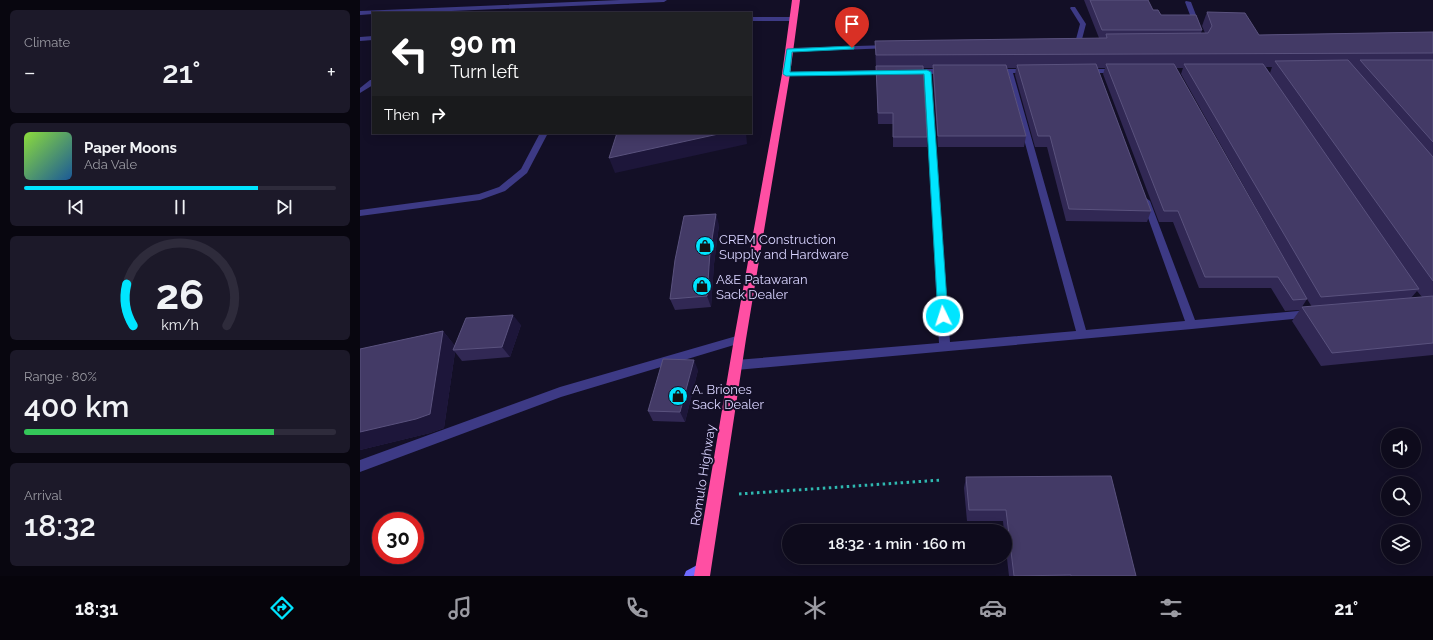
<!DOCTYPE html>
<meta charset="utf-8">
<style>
body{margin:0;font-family:Raleway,sans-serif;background:#1c1929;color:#f1f3f6;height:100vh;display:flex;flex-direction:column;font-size:15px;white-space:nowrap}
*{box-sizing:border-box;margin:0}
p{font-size:13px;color:#9b9ba3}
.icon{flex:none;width:22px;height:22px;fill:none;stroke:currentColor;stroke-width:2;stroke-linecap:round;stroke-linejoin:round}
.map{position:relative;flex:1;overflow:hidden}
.sheet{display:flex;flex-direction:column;gap:10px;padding:10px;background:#08060f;width:360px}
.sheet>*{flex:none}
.hud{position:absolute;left:12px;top:12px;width:380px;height:122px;border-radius:0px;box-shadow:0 2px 10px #0003,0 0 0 1px #2e2b3b;background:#202124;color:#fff;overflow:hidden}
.tools{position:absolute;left:1021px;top:428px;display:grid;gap:8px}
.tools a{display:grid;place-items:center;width:40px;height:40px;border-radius:50%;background:#0e0b1c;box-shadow:0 2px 10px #0003,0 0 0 1px #2e2b3b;font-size:20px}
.speed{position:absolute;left:12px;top:512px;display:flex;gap:8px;font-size:20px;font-weight:700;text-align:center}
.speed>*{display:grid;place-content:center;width:52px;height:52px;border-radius:50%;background:#0e0b1c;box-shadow:0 2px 10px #0003,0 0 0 1px #2e2b3b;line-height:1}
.speed .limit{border:6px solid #d22;background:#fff;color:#111}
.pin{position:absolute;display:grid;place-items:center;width:34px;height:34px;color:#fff;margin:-41px -17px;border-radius:50% 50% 50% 0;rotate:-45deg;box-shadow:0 0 4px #0007}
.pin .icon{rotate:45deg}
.me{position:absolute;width:44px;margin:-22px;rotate:356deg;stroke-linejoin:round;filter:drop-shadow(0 0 3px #0008)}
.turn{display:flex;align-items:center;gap:14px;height:84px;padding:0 12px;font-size:18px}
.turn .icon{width:52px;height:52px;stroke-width:2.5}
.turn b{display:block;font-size:28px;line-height:34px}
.then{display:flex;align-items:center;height:38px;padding:0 12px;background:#0003;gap:8px;font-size:15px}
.big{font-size:30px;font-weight:600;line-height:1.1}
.sheet .tile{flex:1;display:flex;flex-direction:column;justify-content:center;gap:6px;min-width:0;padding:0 14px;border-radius:6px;background:#1c1929}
.sheet .dial{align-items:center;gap:0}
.dial svg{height:104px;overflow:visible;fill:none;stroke:#2e2b3b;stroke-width:7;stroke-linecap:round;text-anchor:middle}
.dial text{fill:#f1f3f6;stroke:none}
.song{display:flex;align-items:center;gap:12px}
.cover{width:48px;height:48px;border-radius:6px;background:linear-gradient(135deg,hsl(90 70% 55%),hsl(210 70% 35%))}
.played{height:4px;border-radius:2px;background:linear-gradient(90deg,#00e5ff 75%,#2e2b3b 75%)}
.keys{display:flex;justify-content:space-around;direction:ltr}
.heat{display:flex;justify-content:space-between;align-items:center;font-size:22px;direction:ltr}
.charge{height:6px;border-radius:3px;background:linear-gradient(90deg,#34c759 80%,#2e2b3b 0)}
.trip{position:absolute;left:422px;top:524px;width:230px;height:40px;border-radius:20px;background:#0e0b1c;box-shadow:0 2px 10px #0003,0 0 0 1px #2e2b3b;font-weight:600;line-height:40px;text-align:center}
.tab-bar{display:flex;height:64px;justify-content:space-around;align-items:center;background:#06040b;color:#9b9ba3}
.tab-bar .icon{width:28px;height:28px}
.tab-bar .selected{color:#00e5ff}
.tab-bar b{font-size:18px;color:#f1f3f6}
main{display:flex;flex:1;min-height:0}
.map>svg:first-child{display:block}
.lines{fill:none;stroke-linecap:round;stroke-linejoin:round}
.path{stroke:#2fb8b0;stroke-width:3;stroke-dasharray:2.5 3.5;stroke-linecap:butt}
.lane{fill:#3d3a85;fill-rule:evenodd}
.street{fill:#3d3a85;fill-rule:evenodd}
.secondary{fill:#6f6bff;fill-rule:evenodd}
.highway{fill:#ff4fa3;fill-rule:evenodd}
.wall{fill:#312854;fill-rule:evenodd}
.shaded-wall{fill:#1d163a}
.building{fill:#433a66;stroke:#5a527e}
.route{fill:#00e5ff;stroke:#0095a6}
.labels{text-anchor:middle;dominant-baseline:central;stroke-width:4;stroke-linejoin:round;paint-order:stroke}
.poi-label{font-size:13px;fill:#d9d4ff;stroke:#130f26;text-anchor:start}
.street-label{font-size:13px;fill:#d9d4ff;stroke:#130f26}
</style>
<main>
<section class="sheet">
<div class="tile"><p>Climate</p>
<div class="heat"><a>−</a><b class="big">21°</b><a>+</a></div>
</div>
<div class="tile">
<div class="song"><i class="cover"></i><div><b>Paper Moons</b><p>Ada Vale</p></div></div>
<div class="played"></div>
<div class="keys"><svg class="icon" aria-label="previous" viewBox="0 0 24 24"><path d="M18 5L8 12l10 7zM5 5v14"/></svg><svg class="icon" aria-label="pause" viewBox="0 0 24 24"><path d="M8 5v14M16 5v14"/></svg><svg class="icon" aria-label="next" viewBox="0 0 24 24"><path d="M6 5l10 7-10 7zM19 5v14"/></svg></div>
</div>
<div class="tile dial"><svg viewBox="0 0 100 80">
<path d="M14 69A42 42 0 1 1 86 69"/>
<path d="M14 69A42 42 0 0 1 9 37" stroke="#00e5ff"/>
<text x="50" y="56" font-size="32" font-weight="700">26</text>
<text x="50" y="72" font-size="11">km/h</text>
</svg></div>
<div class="tile"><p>Range · 80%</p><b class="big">400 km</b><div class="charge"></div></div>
<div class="tile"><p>Arrival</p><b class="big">18:32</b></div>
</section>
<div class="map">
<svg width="1073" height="576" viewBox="0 0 1073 576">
<rect width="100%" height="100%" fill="#130f26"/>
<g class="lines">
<path class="path" d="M 379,494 L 582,480"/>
<path class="lane" d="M 711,7 L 715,7 L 726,24 L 721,43 L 718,45 L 715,43 L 720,24 L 710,8 Z
M 391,17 L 433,17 L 436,19 L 433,21 L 391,21 Z
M 13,36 L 13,40 L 0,41 L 0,37 Z
M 10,80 L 13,80 L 13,85 L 0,93 L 0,88 Z
M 180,133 L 188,133 L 167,173 L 145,191 L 120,200 L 0,216 L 0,210 L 119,194 L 139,187 L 161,169 Z"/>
<path class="street" d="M 260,0 L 307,0 L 304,2 L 45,13 L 13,13 L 13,14 L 0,15 L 0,11 Z
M 826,1 L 831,2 L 841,28 L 840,29 L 835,28 L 825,2 Z
M 529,45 L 532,47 L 531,48 L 429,52 L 426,50 L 429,48 Z
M 567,69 L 585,69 L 589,71 L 585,73 L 571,74 L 590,342 L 716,331 L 646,73 L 632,73 L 631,71 L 635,69 L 669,69 L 673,71 L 669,73 L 653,73 L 726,330 L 825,321 L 782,201 L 786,198 L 790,201 L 835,320 L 949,310 L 953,311 L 954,314 L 953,317 L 832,329 L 376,370 L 372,368 L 371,365 L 372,362 L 376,360 L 579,343 L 564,74 L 551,74 L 547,72 L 551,70 Z
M 722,69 L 757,69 L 761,71 L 757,73 L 725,73 L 721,71 Z
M 529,70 L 533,72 L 532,74 L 426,76 L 422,74 L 426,72 Z
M 380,335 L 384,336 L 385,339 L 384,342 L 201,397 L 0,472 L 0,460 L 200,387 Z"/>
<path class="secondary" d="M 343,562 L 348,564 L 350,569 C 346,576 334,576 324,576 L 326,571 Z"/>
<path class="highway" d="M 432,0 L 440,0 L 430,74 L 386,339 L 350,576 L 334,576 L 374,339 L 422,74 Z"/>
</g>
<path class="wall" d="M 724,0 L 788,0 L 793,10 L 801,15 L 842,30 L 841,33 L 845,33 L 842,26 L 847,12 L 899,35 L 1073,32 L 1073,355 L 961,366 L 932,321 L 942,307 L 952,307 L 947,299 L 940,310 L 925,311 L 911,288 L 839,288 L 813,222 L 799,222 L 743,74 L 745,68 L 737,68 L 791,211 L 787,222 L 706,221 L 687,147 L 675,147 L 655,75 L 656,68 L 647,68 L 666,136 L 664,147 L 578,147 L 573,76 L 573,68 L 563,68 L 567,137 L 567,147 L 533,147 L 533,124 L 518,124 L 515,41 L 739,38 ZM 906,67 L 912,67 L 910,73 ZM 816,68 L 823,68 L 821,74 L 938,283 ZM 1057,291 L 1062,297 L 1051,298 Z
M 359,225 L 354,264 L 351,307 L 315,310 L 310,299 Z
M 161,325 L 150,357 L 102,361 L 95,352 L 84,428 L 70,433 L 0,450 L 0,349 L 83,331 L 95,346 Z
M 338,370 L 325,422 L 293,421 L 288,411 Z
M 606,477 L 776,576 L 649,576 L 645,541 L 645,531 L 644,531 L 643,521 L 607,521 L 604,488 Z"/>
<path class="shaded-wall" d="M 363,133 L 386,133 L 387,144 L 255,173 L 249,158 Z
M 356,214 L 359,225 L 354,264 L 351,307 L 347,296 L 350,252 Z
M 153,315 L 161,325 L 150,357 L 142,347 Z
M 83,331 L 95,346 L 93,350 L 95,352 L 84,428 L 70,433 L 0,450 L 0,432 Z
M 334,360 L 338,370 L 325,422 L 320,412 Z"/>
<path class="building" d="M 730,0 L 788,0 L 793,10 L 798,10 L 801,15 L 836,15 L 842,30 L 742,30 Z
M 847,12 L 885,13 L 899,35 L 1073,32 L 1073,53 L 516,55 L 515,41 L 747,38 L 746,34 L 848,33 L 852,26 Z
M 988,60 L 1073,157 L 1073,281 L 915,61 Z
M 1000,60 L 1073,60 L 1073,142 Z
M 736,64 L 791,211 L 709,209 L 690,136 L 678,136 L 657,65 Z
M 746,64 L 814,64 L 947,299 L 933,300 L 918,277 L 845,277 L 818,211 L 804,211 Z
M 824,64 L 903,64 L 1059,289 L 961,297 Z
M 573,65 L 646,65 L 666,136 L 578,136 Z
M 516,66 L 563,66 L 567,137 L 533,137 L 533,113 L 518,113 Z
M 257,133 L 363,133 L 249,158 Z
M 356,214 L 350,252 L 347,296 L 310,299 L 315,260 L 324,216 Z
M 1073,296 L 1073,343 L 972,353 L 942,307 Z
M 153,315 L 142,347 L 93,350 L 106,318 Z
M 83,331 L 70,414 L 56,419 L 0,432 L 0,349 Z
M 303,359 L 334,360 L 320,412 L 288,411 Z
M 751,476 L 776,576 L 711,576 L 711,575 L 654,576 L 646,510 L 609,510 L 606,477 Z"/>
<path class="route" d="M 492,46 L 494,46 L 494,49 L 432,52 L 430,72 L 567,70 L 571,72 L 588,316 L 586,319 L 580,319 L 578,316 L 564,74 L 426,76 L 423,74 L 427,49 Z"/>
<defs>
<symbol id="shop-disc" viewBox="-11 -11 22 22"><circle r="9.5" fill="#00e5ff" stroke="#130f26"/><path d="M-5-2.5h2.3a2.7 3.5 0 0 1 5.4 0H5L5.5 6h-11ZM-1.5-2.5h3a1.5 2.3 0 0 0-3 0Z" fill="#111"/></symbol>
</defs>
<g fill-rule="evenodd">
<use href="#shop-disc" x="334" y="235" width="22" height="22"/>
<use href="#shop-disc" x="331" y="275" width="22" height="22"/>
<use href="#shop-disc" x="307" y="385" width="22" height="22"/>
</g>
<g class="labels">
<g class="poi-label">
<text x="359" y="239">CREM Construction<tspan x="359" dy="15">Supply and Hardware</tspan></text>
<text x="356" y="279">A&amp;E Patawaran<tspan x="356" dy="15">Sack Dealer</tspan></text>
<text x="332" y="389">A. Briones<tspan x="332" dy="15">Sack Dealer</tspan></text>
</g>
<g class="street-label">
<text transform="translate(343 475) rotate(-81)">Romulo Highway</text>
</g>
</g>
</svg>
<div class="tools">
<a><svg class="icon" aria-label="sound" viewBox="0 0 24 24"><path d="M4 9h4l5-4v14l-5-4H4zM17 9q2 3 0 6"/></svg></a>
<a><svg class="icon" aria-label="search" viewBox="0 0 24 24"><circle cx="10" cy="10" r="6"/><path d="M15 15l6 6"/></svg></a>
<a><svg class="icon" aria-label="layers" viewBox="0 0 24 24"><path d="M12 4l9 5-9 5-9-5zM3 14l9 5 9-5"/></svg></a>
</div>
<div class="speed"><div class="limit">30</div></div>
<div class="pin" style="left:492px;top:48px;background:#d93025"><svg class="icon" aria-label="arrive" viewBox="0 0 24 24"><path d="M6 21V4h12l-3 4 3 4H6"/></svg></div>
<svg class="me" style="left:583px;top:316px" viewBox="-20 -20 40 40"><circle r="17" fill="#00e5ff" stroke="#fff" stroke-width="3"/><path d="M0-11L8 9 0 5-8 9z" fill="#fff"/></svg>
<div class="trip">18:32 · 1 min · 160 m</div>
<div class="hud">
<div class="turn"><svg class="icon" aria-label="left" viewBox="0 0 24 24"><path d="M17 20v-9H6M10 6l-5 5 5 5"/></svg><div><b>90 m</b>Turn left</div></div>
<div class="then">Then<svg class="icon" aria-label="right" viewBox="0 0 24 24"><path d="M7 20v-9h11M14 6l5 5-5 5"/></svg></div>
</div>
</div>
</main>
<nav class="tab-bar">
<b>18:31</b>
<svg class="icon selected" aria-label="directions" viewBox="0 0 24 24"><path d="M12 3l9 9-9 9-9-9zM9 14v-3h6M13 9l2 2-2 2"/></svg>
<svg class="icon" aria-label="music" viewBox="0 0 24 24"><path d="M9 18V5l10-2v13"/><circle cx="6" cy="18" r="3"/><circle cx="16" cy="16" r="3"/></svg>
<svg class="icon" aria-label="phone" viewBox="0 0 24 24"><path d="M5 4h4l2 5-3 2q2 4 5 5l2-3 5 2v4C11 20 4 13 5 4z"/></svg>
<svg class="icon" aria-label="climate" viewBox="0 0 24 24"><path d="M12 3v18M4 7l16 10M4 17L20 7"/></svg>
<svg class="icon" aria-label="car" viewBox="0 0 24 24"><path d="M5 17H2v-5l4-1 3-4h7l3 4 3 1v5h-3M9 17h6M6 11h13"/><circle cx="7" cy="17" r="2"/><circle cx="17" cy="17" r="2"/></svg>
<svg class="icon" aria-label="filters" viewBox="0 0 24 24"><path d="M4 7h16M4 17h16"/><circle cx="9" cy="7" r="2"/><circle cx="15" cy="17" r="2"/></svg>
<b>21°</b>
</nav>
